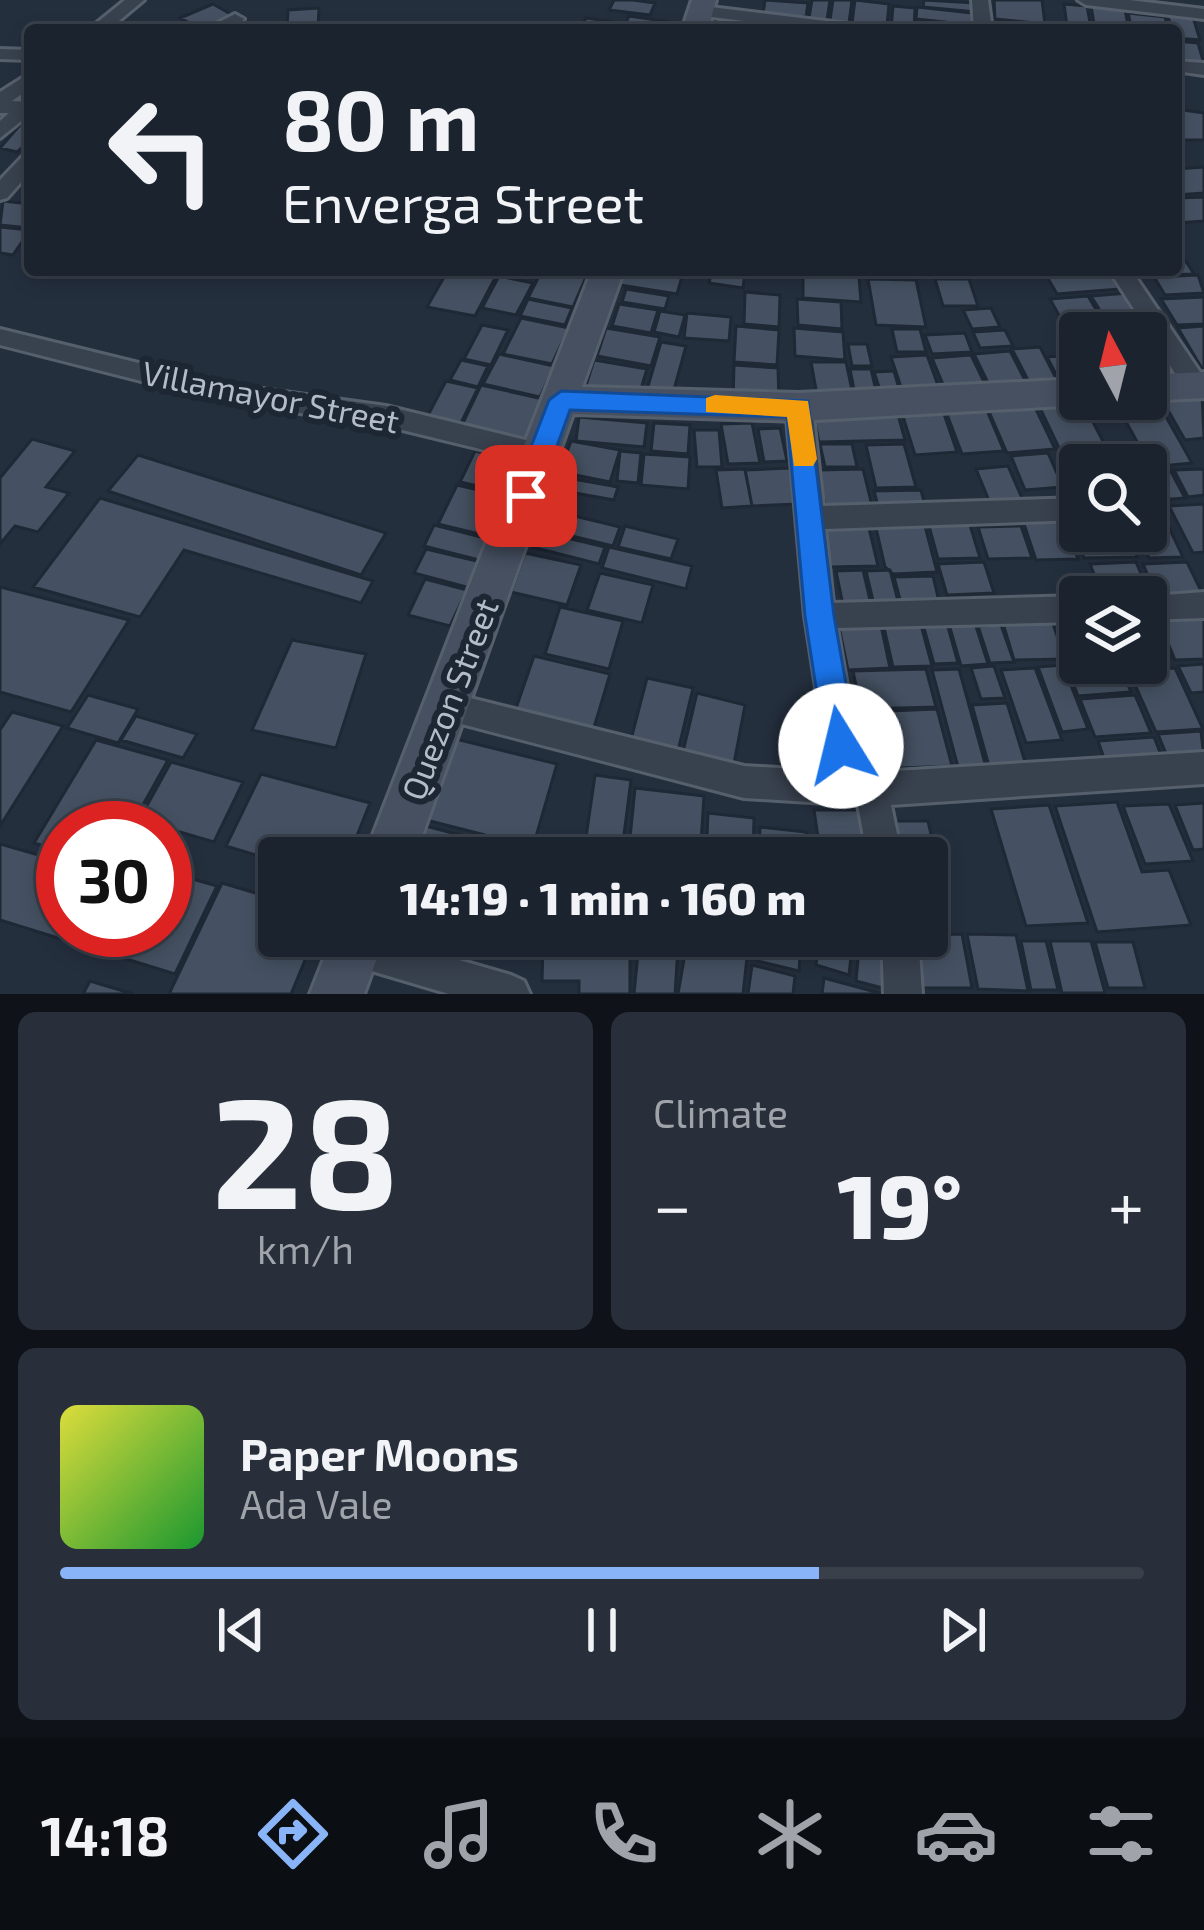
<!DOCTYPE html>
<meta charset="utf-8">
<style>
body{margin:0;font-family:"Exo 2",sans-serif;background:#282f3a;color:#f1f3f6;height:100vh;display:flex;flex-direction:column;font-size:45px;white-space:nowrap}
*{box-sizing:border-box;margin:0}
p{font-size:39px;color:#a0a4aa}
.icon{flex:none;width:66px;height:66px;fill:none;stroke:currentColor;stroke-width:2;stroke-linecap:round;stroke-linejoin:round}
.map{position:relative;height:994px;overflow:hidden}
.panel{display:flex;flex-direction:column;gap:18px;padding:18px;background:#0f1319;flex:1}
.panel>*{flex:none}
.hud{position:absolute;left:24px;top:24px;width:1158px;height:252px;border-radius:12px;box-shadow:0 6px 18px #0003,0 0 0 3px #39404a;background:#1b232e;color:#f1f3f6;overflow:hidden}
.needle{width:78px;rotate:353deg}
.tools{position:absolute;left:1059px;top:312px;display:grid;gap:24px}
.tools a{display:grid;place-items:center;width:108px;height:108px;border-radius:12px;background:#1b232e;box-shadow:0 6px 18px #0003,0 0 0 3px #39404a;font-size:60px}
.speed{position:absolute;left:36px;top:801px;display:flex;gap:24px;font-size:60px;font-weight:700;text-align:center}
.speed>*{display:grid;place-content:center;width:156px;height:156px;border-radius:50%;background:#1b232e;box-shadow:0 6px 18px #0003,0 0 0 3px #39404a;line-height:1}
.speed .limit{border:18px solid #d22;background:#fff;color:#111}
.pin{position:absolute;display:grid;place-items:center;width:102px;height:102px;color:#fff;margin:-51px;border-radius:24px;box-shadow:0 6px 18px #0006}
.me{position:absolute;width:132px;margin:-66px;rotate:351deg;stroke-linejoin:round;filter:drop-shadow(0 0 9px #0008)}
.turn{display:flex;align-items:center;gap:42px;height:252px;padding:0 60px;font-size:54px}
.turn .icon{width:156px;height:156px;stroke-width:2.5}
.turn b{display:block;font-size:84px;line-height:102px}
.big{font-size:90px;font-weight:800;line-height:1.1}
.panel .card{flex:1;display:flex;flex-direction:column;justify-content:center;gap:18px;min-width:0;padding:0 42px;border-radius:18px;background:#282f3a}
.panel .dial{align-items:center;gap:0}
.dial b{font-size:156px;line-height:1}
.song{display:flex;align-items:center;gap:36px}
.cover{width:144px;height:144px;border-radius:18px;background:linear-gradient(135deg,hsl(60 70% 55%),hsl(130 70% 35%))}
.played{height:12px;border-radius:6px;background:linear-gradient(90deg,#8ab4f8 70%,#39404a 70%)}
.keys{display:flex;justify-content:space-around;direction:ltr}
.heat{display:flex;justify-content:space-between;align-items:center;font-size:66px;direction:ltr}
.panel .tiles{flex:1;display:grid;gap:18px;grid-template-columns:1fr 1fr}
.card:last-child{grid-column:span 2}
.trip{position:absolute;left:258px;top:837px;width:690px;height:120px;border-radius:12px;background:#1b232e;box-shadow:0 6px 18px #0003,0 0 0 3px #39404a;font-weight:800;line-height:120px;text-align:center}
.tabs{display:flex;height:192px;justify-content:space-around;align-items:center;background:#0b0e12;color:#a0a4aa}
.tabs .icon{width:84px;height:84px}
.tabs .selected{color:#8ab4f8}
.tabs b{font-size:54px;color:#f1f3f6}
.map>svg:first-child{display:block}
.building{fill:#455162;stroke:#1f2835;stroke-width:3}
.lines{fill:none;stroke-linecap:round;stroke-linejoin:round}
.street-casing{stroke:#565f6c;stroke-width:6}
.secondary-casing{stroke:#565f6c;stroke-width:6}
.street{fill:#38414e;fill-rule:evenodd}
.secondary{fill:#465061;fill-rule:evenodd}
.route{fill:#1a73e8;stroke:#114b97;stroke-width:3}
.slow{fill:#f59e0b}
.labels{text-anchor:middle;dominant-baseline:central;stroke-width:12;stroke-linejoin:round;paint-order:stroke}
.street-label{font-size:33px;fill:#b4bcc9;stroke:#1d2633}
</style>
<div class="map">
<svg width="1204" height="994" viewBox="0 0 1204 994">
<rect width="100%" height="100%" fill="#242f3e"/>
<path class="building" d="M 614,0 L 633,0 L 655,3 L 650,15 L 609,10 Z
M 765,0 L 808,3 L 806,17 L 763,14 Z
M 812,0 L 830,0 L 827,20 L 809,18 Z
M 833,0 L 852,0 L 849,23 L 830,20 Z
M 855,0 L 889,4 L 887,26 L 852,23 Z
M 924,0 L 976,3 L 976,12 L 923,7 Z
M 994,0 L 1042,0 L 1045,24 L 995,19 Z
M 213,4 L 234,16 L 203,30 L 180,18 Z
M 1064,4 L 1087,6 L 1091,28 L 1067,26 Z
M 893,6 L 915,8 L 914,30 L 891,28 Z
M 1091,6 L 1125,10 L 1129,30 L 1095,30 Z
M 917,7 L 972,13 L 972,25 L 916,19 Z
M 319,8 L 318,28 L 287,30 L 288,10 Z
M 1128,13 L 1165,17 L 1168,30 L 1132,30 Z
M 718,15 L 765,22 L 763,30 L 713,28 Z
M 1167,15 L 1193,17 L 1200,40 L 1176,38 Z
M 629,16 L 684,24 L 682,30 L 622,30 Z
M 586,18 L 622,23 L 618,30 L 580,30 Z
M 1176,41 L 1198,43 L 1204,64 L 1178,61 Z
M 1176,109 L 1204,113 L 1204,140 L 1180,140 Z
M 20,125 L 30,128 L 30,141 L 17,152 L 0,148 Z
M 1204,167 L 1204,193 L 1176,195 L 1176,169 Z
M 1204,197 L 1204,221 L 1177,223 L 1176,198 Z
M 3,201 L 30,204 L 29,228 L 0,225 Z
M 0,227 L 30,230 L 13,255 L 0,253 Z
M 1183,257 L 1194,274 L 1139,276 L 1135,270 L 1176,270 L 1176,258 Z
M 448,270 L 495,278 L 475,316 L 427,307 Z
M 542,270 L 589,270 L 573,307 L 528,298 Z
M 625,270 L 684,270 L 677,294 L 620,285 Z
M 712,270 L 745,273 L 743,288 L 709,283 Z
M 871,270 L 917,270 L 919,278 L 872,277 Z
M 1043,270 L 1108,270 L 1120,289 L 1057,294 Z
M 803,274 L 859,277 L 861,302 L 803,298 Z
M 1198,275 L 1204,293 L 1165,295 L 1154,277 Z
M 499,276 L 533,283 L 516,315 L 482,308 Z
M 868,279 L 916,280 L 926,327 L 876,325 Z
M 935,279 L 969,279 L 978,306 L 943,306 Z
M 626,289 L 669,296 L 665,309 L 622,302 Z
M 745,292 L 780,295 L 779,327 L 744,324 Z
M 1128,293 L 1149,327 L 1112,330 L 1091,296 Z
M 1088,296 L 1107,328 L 1068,332 L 1050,299 Z
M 1204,297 L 1204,324 L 1177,325 L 1161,299 Z
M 528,299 L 572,308 L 565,325 L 520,316 Z
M 797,299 L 841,302 L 842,329 L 798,325 Z
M 619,304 L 658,310 L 651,333 L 612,326 Z
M 991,308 L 1000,327 L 972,329 L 963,310 Z
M 660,311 L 685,315 L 679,337 L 654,332 Z
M 687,313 L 731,317 L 729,341 L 684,338 Z
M 521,318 L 569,328 L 552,364 L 503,354 Z
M 482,325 L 508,330 L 491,365 L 464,359 Z
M 736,326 L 779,330 L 777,365 L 734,362 Z
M 1204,326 L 1204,372 L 1178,328 Z
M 606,328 L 660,337 L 651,366 L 597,356 Z
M 794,328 L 843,332 L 845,360 L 795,356 Z
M 892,329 L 920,329 L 926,352 L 897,352 Z
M 1005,330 L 1013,346 L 980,348 L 973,332 Z
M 965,333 L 972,352 L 932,354 L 925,335 Z
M 1151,336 L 1176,377 L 1146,379 L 1146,337 Z
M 661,342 L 686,346 L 672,397 L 646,393 Z
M 848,344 L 867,344 L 872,366 L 852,366 Z
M 1040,347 L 1059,384 L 1031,386 L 1012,349 Z
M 1010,351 L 1028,386 L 991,389 L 974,354 Z
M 499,354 L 554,366 L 540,397 L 483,384 Z
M 927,355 L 940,391 L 903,393 L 891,357 Z
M 971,355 L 988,390 L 947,394 L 932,358 Z
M 1074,355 L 1080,383 L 1061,384 L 1047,357 Z
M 461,360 L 488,366 L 478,387 L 450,380 Z
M 594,360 L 647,369 L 637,402 L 584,392 Z
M 811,362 L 846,362 L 853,395 L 817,395 Z
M 734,365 L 778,368 L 779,404 L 733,401 Z
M 850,369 L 871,369 L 877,395 L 855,395 Z
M 894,371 L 900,392 L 881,393 L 874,372 Z
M 446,381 L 478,388 L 460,425 L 427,417 Z
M 481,385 L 543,399 L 524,442 L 461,427 Z
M 1202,395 L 1204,438 L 1185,440 L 1161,398 Z
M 1082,401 L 1106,447 L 1060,450 L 1038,404 Z
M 1033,403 L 1055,449 L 1007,453 L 987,407 Z
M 985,406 L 1004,451 L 962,454 L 945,409 Z
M 1160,406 L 1192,463 L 1151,467 L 1119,409 Z
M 942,408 L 957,452 L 915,455 L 901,410 Z
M 897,411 L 905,440 L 819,442 L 813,413 Z
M 579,417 L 647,423 L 644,447 L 576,441 Z
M 654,423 L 690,425 L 688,454 L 651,451 Z
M 752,423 L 760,463 L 728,464 L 721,424 Z
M 780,428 L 787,461 L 764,462 L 758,429 Z
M 694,430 L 719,430 L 722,467 L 697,467 Z
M 32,439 L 75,451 L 46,487 L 69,493 L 38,532 L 15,526 L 0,544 L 0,478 Z
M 571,441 L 620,450 L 610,482 L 560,472 Z
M 820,444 L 852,444 L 857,467 L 825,467 Z
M 904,444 L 916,487 L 876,488 L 866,445 Z
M 475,451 L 516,461 L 503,492 L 460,482 Z
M 620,451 L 641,453 L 638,483 L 617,481 Z
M 1048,453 L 1063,487 L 1025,490 L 1011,456 Z
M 644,454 L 690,457 L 688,489 L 641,485 Z
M 138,455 L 386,533 L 361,575 L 108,491 Z
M 1008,466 L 1025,505 L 992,508 L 976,469 Z
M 790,468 L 798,504 L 752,506 L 745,470 Z
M 1169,468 L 1185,498 L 1146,501 L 1146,470 Z
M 745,469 L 752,506 L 722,508 L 716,470 Z
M 863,469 L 873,510 L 826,511 L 818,470 Z
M 1080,469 L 1080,507 L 1077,507 L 1062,470 Z
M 1204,469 L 1204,495 L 1188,497 L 1174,470 Z
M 568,478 L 618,487 L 614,500 L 564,491 Z
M 457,485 L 500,495 L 483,535 L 438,524 Z
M 921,490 L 926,509 L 879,510 L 874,491 Z
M 100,498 L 373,581 L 361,603 L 184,550 L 140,617 L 33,587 Z
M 1204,504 L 1204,552 L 1193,553 L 1169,506 Z
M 546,509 L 620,527 L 613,546 L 539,528 Z
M 1163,515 L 1183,557 L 1149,558 L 1136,531 L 1146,531 L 1146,516 Z
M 1064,520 L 1078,559 L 1036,560 L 1023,521 Z
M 1069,520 L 1080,520 L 1080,531 L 1127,531 L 1137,557 L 1084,558 Z
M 868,524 L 878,566 L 830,567 L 822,526 Z
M 434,525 L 489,539 L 479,560 L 424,546 Z
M 970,525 L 980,558 L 938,559 L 929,526 Z
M 625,526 L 678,539 L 671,559 L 618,547 Z
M 925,526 L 937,572 L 893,574 L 885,567 L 876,528 Z
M 1021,526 L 1032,558 L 988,559 L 978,527 Z
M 538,531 L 605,547 L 599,564 L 532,547 Z
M 609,547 L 692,566 L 686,589 L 602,568 Z
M 426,549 L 481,562 L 470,588 L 414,573 Z
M 525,553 L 581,565 L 567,605 L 511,592 Z
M 984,562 L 994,593 L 947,595 L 938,564 Z
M 1136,562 L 1154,604 L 1146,604 L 1146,597 L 1103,597 L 1090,564 Z
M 1187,562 L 1204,597 L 1158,599 L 1143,564 Z
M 863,570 L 872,609 L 844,610 L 836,571 Z
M 890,570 L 900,609 L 875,609 L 866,571 Z
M 600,573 L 653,585 L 642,623 L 587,610 Z
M 933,576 L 940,606 L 902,607 L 894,577 Z
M 425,579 L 467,590 L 450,626 L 408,615 Z
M 0,587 L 129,620 L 71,712 L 0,692 Z
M 560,607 L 623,621 L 609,669 L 545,654 Z
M 1204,612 L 1204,659 L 1175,660 L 1156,614 Z
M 1146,617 L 1154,617 L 1171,658 L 1146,659 Z
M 1051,618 L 1065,659 L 1014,660 L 1002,620 Z
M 946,620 L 958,663 L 934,664 L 922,621 Z
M 974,620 L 988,664 L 961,666 L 948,621 Z
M 880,621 L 890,668 L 848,670 L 838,622 Z
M 920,621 L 932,666 L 893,667 L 883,623 Z
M 1055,622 L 1080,622 L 1080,660 L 1069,661 Z
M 1001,625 L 1014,662 L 990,663 L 978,626 Z
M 292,640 L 366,654 L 336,748 L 252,730 Z
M 534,656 L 610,674 L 592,734 L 514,714 Z
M 1119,663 L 1131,692 L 1078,696 L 1067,667 Z
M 1204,664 L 1204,692 L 1191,693 L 1178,666 Z
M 1063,665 L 1088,729 L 1062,732 L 1038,667 Z
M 994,666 L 1005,698 L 981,699 L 971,668 Z
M 1035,668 L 1062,740 L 1026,743 L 1001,670 Z
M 1175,668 L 1203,729 L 1156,732 L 1129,671 Z
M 926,669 L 936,707 L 861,709 L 853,671 Z
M 959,669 L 986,767 L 958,767 L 932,670 Z
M 647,678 L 693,688 L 677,755 L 630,743 Z
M 697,693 L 745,705 L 733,769 L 682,756 Z
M 88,695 L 138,709 L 118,743 L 67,728 Z
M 1135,695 L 1151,733 L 1095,737 L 1080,699 Z
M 1007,703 L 1026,765 L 989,766 L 972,705 Z
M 937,709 L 952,766 L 875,769 L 864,712 Z
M 12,712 L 63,726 L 0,826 L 0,730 Z
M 136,716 L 197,734 L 183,758 L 121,740 Z
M 1201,731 L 1204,758 L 1169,761 L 1158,734 Z
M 1154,737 L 1163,760 L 1106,764 L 1098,741 Z
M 456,739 L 557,764 L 533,847 L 426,820 Z
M 96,740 L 168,760 L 130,828 L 63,828 L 63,851 L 34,843 Z
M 171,762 L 243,782 L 214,842 L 139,820 Z
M 261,774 L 370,803 L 348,858 L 279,862 L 226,846 Z
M 595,775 L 631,780 L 621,858 L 583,858 Z
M 635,788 L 704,796 L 700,858 L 628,858 Z
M 1117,802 L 1142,872 L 1169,870 L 1191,925 L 1097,932 L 1055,806 Z
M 1204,803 L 1204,849 L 1193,850 L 1175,805 Z
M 1169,804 L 1193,861 L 1145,864 L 1123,806 Z
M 1049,805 L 1088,923 L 1026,926 L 991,809 Z
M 814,810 L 863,810 L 872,858 L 821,858 Z
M 708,813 L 754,818 L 753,858 L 706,858 Z
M 890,821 L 928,821 L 945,898 L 927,898 L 927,858 L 897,858 Z
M 426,826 L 520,851 L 517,858 L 414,858 Z
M 760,827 L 806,832 L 806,858 L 759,858 Z
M 0,844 L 63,862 L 63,930 L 82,930 L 74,943 L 0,920 Z
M 165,871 L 217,886 L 175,974 L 81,945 L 89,930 L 165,930 Z
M 222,883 L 279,900 L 279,936 L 315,936 L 291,994 L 169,994 Z
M 962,934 L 972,988 L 915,988 L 907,936 Z
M 967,934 L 1016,935 L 1028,991 L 978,989 Z
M 428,936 L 494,936 L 489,953 Z
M 753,936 L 801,939 L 799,971 L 750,959 Z
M 819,936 L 853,937 L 849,975 L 816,965 Z
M 860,937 L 897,946 L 894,991 L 856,981 Z
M 1021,941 L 1046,941 L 1058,990 L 1031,990 Z
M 1050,941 L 1091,941 L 1105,993 L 1062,993 Z
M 687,942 L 747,958 L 743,994 L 678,994 Z
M 1095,942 L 1133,942 L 1145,988 L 1108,988 Z
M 639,943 L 678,947 L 675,994 L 634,994 Z
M 543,946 L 630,946 L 630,994 L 579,994 L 579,981 L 542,981 Z
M 752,965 L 795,976 L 793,994 L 748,994 Z
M 824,978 L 883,994 L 822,994 Z
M 90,981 L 133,994 L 83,994 Z"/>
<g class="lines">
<defs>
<path id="street" d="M 125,0 L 144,0 L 108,30 L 88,30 Z
M 972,0 L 988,0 L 992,30 L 974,30 Z
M 1078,0 L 1129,0 L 1204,9 L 1204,19 L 1086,5 Z
M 702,6 L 858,25 L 867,30 L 815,30 L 696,15 L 696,7 Z
M 235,14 L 244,19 C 233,31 219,30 204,30 Z
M 0,49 L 30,50 L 30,60 L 0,59 Z
M 1176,61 L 1204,63 L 1204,75 L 1176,71 Z
M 30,73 L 30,88 L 12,101 L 30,102 L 30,114 L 0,138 L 0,121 L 9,113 L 0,113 L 0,92 Z
M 30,154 L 30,172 L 7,198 L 0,200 L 0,180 L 23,156 Z
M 1109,270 L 1131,270 L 1204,378 L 1204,393 L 1187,392 Z
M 0,329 L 220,383 L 386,406 L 542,444 L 555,454 L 542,464 L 386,426 L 220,401 L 0,345 Z
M 799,397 L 812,407 L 823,506 L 1080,498 L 1080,520 L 825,529 L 833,603 L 1080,596 L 1082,597 L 1080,622 L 837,628 L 862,773 L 1204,752 L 1204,784 L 891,805 L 902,858 L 868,858 L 858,805 L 744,798 L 435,717 L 430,707 L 435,697 L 446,692 L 744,766 L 829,771 L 805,616 L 786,407 Z
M 1204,592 L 1204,618 L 1146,620 L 1146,597 L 1138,597 Z
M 342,936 L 376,936 L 511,975 L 524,981 L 530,994 L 449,994 L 355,966 L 342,961 L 337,948 Z
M 882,936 L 918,936 L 922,994 L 884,994 Z"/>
<path id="secondary" d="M 692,0 L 716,0 L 708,30 L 682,30 Z
M 592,270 L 624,270 L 582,387 L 799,393 L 1080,379 L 1080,399 L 1094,399 L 1080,405 L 799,421 L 573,414 L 414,858 L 364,858 Z
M 1204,372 L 1204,398 L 1146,401 L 1138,399 L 1146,399 L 1146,375 Z
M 333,936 L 385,936 L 364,994 L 310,994 Z"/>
</defs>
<use href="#street" class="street-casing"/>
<use href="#secondary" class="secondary-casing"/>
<use href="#street" class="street"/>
<use href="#secondary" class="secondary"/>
</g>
<path class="route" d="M 561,391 L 808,401 L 834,616 L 857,746 L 853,757 L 841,762 L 830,757 L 825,746 L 805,616 L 787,417 L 570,410 L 536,504 L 516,504 L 512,496 L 549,400 Z"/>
<path class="slow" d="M 715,395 L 808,401 L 817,459 L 813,466 L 794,466 L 787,417 L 706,412 L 706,398 Z"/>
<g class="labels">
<g class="street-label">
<text transform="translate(271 396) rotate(11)">Villamayor Street</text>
<text transform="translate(449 699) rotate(-69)">Quezon Street</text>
</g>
</g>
</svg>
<div class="tools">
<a><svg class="needle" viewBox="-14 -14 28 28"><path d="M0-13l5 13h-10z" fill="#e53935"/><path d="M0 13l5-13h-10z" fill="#a0a4aa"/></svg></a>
<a><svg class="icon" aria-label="search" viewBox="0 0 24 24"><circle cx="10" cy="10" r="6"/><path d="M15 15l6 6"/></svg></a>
<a><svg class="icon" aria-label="layers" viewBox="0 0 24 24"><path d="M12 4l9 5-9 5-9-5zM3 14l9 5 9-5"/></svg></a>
</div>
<div class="speed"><div class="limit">30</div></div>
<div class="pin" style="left:526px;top:496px;background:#d93025"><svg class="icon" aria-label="arrive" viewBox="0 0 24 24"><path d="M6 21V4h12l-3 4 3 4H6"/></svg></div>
<svg class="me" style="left:841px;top:746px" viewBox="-20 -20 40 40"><circle r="19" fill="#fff"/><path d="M0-13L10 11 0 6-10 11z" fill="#1a73e8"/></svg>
<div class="trip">14:19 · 1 min · 160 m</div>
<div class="hud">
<div class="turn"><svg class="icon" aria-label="left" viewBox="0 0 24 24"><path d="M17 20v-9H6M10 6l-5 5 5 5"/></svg><div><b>80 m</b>Enverga Street</div></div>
</div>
</div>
<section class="panel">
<div class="tiles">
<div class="card dial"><b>28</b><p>km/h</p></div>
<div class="card"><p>Climate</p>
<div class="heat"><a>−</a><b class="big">19°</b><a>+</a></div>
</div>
<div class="card">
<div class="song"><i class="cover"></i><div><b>Paper Moons</b><p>Ada Vale</p></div></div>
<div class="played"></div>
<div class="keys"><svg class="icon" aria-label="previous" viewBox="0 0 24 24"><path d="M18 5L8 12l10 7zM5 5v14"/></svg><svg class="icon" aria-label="pause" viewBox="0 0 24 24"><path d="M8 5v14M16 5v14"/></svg><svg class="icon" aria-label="next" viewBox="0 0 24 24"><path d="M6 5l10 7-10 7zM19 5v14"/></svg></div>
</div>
</div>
</section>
<nav class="tabs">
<b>14:18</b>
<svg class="icon selected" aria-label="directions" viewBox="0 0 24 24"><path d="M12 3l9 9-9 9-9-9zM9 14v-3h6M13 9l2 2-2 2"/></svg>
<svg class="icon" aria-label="music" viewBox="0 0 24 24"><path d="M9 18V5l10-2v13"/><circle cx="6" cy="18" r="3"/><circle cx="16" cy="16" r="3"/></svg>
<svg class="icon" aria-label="phone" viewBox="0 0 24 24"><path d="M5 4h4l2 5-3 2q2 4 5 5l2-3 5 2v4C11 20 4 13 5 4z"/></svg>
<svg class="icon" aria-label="climate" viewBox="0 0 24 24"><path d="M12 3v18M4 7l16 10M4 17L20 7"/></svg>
<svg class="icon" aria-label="car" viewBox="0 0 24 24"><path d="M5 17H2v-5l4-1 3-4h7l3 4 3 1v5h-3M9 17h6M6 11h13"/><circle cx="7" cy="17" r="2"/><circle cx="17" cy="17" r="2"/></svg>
<svg class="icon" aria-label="filters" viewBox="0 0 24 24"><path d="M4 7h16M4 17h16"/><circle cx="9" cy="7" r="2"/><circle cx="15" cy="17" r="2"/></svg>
</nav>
